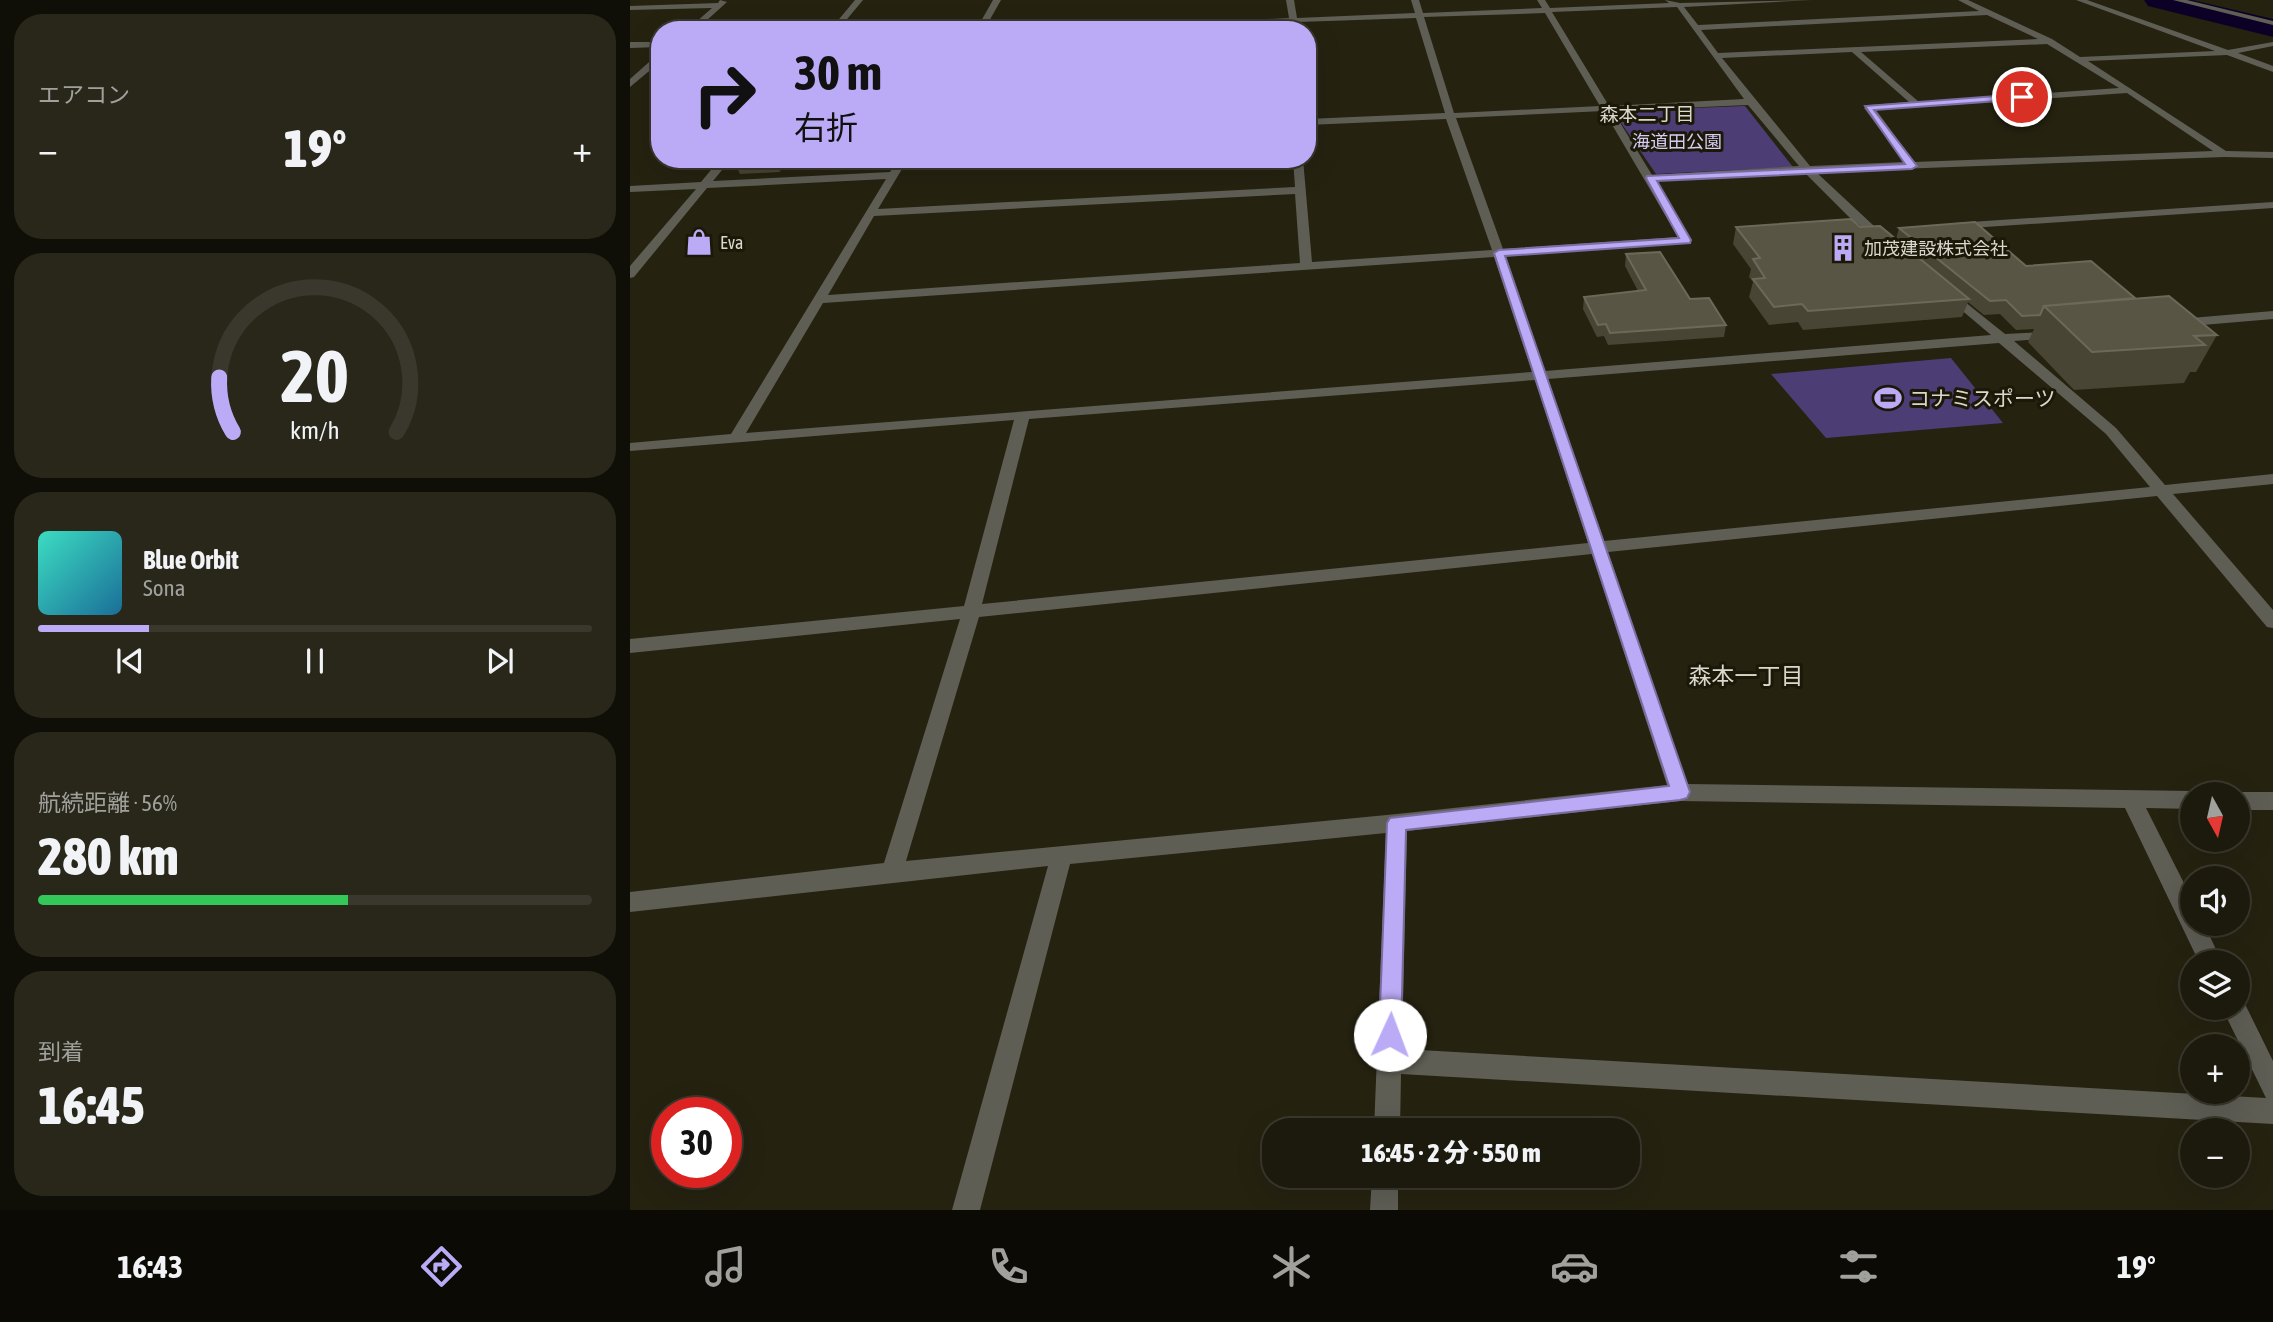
<!DOCTYPE html>
<html lang="ja">
<meta charset="utf-8">
<style>
body{margin:0;font-family:"Asap Condensed","Noto Sans JP",sans-serif;background:#29271a;color:#f1f3f6;height:100vh;display:flex;flex-direction:column;font-size:26px;white-space:nowrap}
*{box-sizing:border-box;margin:0}
p{font-size:23px;color:#a0a19d}
.icon{flex:none;width:38px;height:38px;fill:none;stroke:currentColor;stroke-width:2;stroke-linecap:round;stroke-linejoin:round}
.map{position:relative;flex:1;overflow:hidden}
.sheet{display:flex;flex-direction:column;gap:14px;padding:14px;background:#0f0e07;width:630px}
.sheet>*{flex:none}
.guide{position:absolute;left:21px;top:21px;width:665px;height:147px;border-radius:28px;box-shadow:0 7px 28px #0002,0 0 0 2px #3a382d;background:#bbaaf6;color:#111;overflow:hidden}
.needle{width:46px;rotate:172deg}
.controls{position:absolute;left:1550px;top:782px;display:grid;gap:14px}
.controls a{display:grid;place-items:center;width:70px;height:70px;border-radius:50%;background:#1c1a0c;box-shadow:0 7px 28px #0002,0 0 0 2px #3a382d;font-size:35px}
.speed{position:absolute;left:21px;top:1097px;display:flex;gap:14px;font-size:35px;font-weight:700;text-align:center}
.speed>*{display:grid;place-content:center;width:91px;height:91px;border-radius:50%;background:#1c1a0c;box-shadow:0 7px 28px #0002,0 0 0 2px #3a382d;line-height:1}
.speed .limit{border:10px solid #d22;background:#fff;color:#111}
.pin{position:absolute;display:grid;place-items:center;width:60px;height:60px;color:#fff;margin:-30px;border:4px solid #fff;border-radius:50%;box-shadow:0 2px 7px #0007}
.me{position:absolute;width:77px;margin:-38px;rotate:2deg;stroke-linejoin:round;filter:drop-shadow(0 0 5px #0008)}
.turn{display:flex;align-items:center;gap:24px;height:147px;padding:0 28px;font-size:32px}
.turn .icon{width:91px;height:91px;stroke-width:2.5}
.turn b{display:block;font-size:49px;line-height:60px}
.big{font-size:52px;font-weight:800;line-height:1.1}
.sheet .card{flex:1;display:flex;flex-direction:column;justify-content:center;gap:10px;min-width:0;padding:0 24px;border-radius:28px;background:#29271a}
.sheet .dial{align-items:center;gap:0}
.dial svg{height:182px;overflow:visible;fill:none;stroke:#3a382d;stroke-width:7;stroke-linecap:round;text-anchor:middle}
.dial text{fill:#f1f3f6;stroke:none}
.song{display:flex;align-items:center;gap:21px}
.cover{width:84px;height:84px;border-radius:10px;background:linear-gradient(135deg,hsl(170 70% 55%),hsl(200 70% 35%))}
.played{height:7px;border-radius:4px;background:linear-gradient(90deg,#bbaaf6 20%,#3a382d 20%)}
.keys{display:flex;justify-content:space-around;direction:ltr}
.heat{display:flex;justify-content:space-between;align-items:center;font-size:38px;direction:ltr}
.charge{height:10px;border-radius:5px;background:linear-gradient(90deg,#34c759 56%,#3a382d 0)}
.trip{position:absolute;left:632px;top:1118px;width:378px;height:70px;border-radius:28px;background:#1c1a0c;box-shadow:0 7px 28px #0002,0 0 0 2px #3a382d;font-weight:800;line-height:70px;text-align:center}
.dock{display:flex;height:112px;justify-content:space-around;align-items:center;background:#0b0a05;color:#a0a19d}
.dock .icon{width:49px;height:49px}
.dock .current{color:#bbaaf6}
.dock b{font-size:32px;color:#f1f3f6}
main{display:flex;flex:1;min-height:0}
.map>svg:first-child{display:block}
.green{fill:#4c3e75}
.lines{fill:none;stroke-linecap:round;stroke-linejoin:round}
.river{fill:#0d0027;fill-rule:evenodd}
.minor{fill:#5f5e55;fill-rule:evenodd}
.wall{fill:#484534}
.shaded-wall{fill:#33301e}
.building{fill:#585544;stroke:#6c695a;stroke-width:2}
.route{fill:#bbaaf6;stroke:#7a6ea0;stroke-width:2}
.labels{text-anchor:middle;dominant-baseline:central;stroke-width:6;stroke-linejoin:round;paint-order:stroke}
.far-park-label{font-size:18px;fill:#d5cdf5;stroke:#1b1807}
.far-poi-label{font-size:18px;fill:#d9d8cd;stroke:#1b1807;text-anchor:start}
.far-neighbourhood-label{font-size:19px;fill:#d9d8cd;stroke:#1b1807}
.poi-label{font-size:21px;fill:#d9d8cd;stroke:#1b1807;text-anchor:start}
.neighbourhood-label{font-size:23px;fill:#d9d8cd;stroke:#1b1807}
</style>
<main>
<section class="sheet">
<div class="card"><p>エアコン</p>
<div class="heat"><a>−</a><b class="big">19°</b><a>+</a></div>
</div>
<div class="card dial"><svg viewBox="0 0 100 80">
<path d="M14 69A42 42 0 1 1 86 69"/>
<path d="M14 69A42 42 0 0 1 8 45" stroke="#bbaaf6"/>
<text x="50" y="56" font-size="32" font-weight="700">20</text>
<text x="50" y="72" font-size="11">km/h</text>
</svg></div>
<div class="card">
<div class="song"><i class="cover"></i><div><b>Blue Orbit</b><p>Sona</p></div></div>
<div class="played"></div>
<div class="keys"><svg class="icon" aria-label="previous" viewBox="0 0 24 24"><path d="M18 5L8 12l10 7zM5 5v14"/></svg><svg class="icon" aria-label="pause" viewBox="0 0 24 24"><path d="M8 5v14M16 5v14"/></svg><svg class="icon" aria-label="next" viewBox="0 0 24 24"><path d="M6 5l10 7-10 7zM19 5v14"/></svg></div>
</div>
<div class="card"><p>航続距離 · 56%</p><b class="big">280 km</b><div class="charge"></div></div>
<div class="card"><p>到着</p><b class="big">16:45</b></div>
</section>
<div class="map">
<svg width="1643" height="1210" viewBox="0 0 1643 1210">
<rect width="100%" height="100%" fill="#252210"/>
<path class="green" d="M 1115,106 L 1163,167 L 1026,174 L 983,111 Z
M 1321,358 L 1373,423 L 1196,438 L 1141,374 Z"/>
<g class="lines">
<path class="river" d="M 1514,0 L 1562,0 L 1643,19 L 1643,37 L 1518,6 Z"/>
<path class="minor" d="M 90,0 L 97,2 L 66,30 L 57,30 L 82,8 L 0,10 L 0,6 L 88,3 Z
M 225,0 L 233,0 L 208,30 L 200,30 Z
M 363,0 L 371,0 L 354,30 L 346,30 Z
M 656,0 L 664,0 L 667,18 L 785,13 L 781,0 L 789,0 L 793,13 L 912,8 L 907,0 L 915,0 L 920,8 L 1039,3 L 1035,0 L 1050,3 L 1182,0 L 1054,7 L 1068,25 L 1349,11 L 1328,0 L 1338,0 L 1422,39 L 1450,57 L 1585,51 L 1446,0 L 1457,0 L 1598,50 L 1643,42 L 1643,46 L 1608,53 L 1643,66 L 1643,72 L 1597,55 L 1458,61 L 1596,151 L 1643,152 L 1643,158 L 1594,157 L 1186,172 L 1258,239 L 1258,243 L 1254,244 L 1219,217 L 1174,172 L 1026,181 L 1062,240 L 1060,242 L 876,256 L 915,371 L 1361,335 L 1316,297 L 1316,291 L 1320,290 L 1375,334 L 1429,331 L 1431,334 L 1424,338 L 1384,341 L 1486,428 L 1535,485 L 1643,474 L 1643,484 L 1543,494 L 1643,610 L 1643,628 L 1637,627 L 1527,496 L 978,552 L 1057,784 L 1563,791 L 1571,794 L 1563,794 L 1563,809 L 1516,808 L 1563,901 L 1563,924 L 1574,924 L 1592,962 L 1569,962 L 1495,808 L 1050,801 L 777,831 L 772,1049 L 1636,1098 L 1592,1008 L 1608,1008 L 1608,998 L 1613,1000 L 1643,1061 L 1643,1124 L 771,1074 L 770,1130 L 744,1130 L 756,833 L 440,864 L 350,1210 L 322,1210 L 418,866 L 0,912 L 0,892 L 254,863 L 330,619 L 0,653 L 0,639 L 334,606 L 384,420 L 0,451 L 0,443 L 101,434 L 256,179 L 77,188 L 4,277 L 0,278 L 0,266 L 66,189 L 0,192 L 0,186 L 71,182 L 90,159 L 101,159 L 83,181 L 260,172 L 268,159 L 278,159 L 248,209 L 665,187 L 663,159 L 673,159 L 682,262 L 862,250 L 816,119 L 677,125 L 677,119 L 815,113 L 786,18 L 668,22 L 669,30 L 661,30 L 660,23 L 405,30 L 659,18 ZM 1047,7 L 1114,99 L 979,106 L 922,12 ZM 915,13 L 970,106 L 824,113 L 794,17 ZM 1357,15 L 1408,39 L 1088,53 L 1071,30 ZM 1417,44 L 1489,88 L 1289,102 L 1231,52 ZM 1222,52 L 1279,102 L 1239,105 L 1234,108 L 1274,162 L 1180,166 L 1092,58 ZM 1497,93 L 1583,151 L 1284,162 L 1246,110 ZM 1118,105 L 1169,166 L 1022,175 L 983,111 ZM 974,111 L 1048,237 L 873,249 L 826,118 ZM 665,194 L 670,263 L 198,295 L 244,216 ZM 864,257 L 902,372 L 116,433 L 193,303 ZM 1369,343 L 1476,434 L 1520,487 L 974,541 L 918,379 ZM 905,380 L 958,543 L 352,604 L 399,419 ZM 962,554 L 1037,785 L 767,814 L 276,861 L 349,617 Z
M 1543,0 L 1557,0 L 1643,21 L 1643,25 Z
M 0,42 L 30,42 L 30,47 L 0,48 Z
M 27,55 L 30,55 L 30,62 L 0,87 L 0,79 Z
M 1643,202 L 1643,208 L 1325,229 L 1319,226 L 1325,223 Z
M 1643,311 L 1643,319 L 1549,327 L 1543,323 L 1549,319 Z
M 1608,792 L 1643,792 L 1643,810 L 1608,810 L 1608,794 L 1602,794 Z
M 742,1176 L 768,1176 L 768,1210 L 740,1210 Z"/>
</g>
<path class="wall" d="M 103,159 L 160,159 L 150,172 L 110,174 Z
M 1106,227 L 1230,227 L 1266,239 L 1269,228 L 1505,298 L 1587,335 L 1566,372 L 1560,372 L 1554,383 L 1444,390 L 1398,342 L 1404,329 L 1386,330 L 1370,314 L 1354,315 L 1338,302 L 1332,317 L 1173,330 L 1168,322 L 1139,325 L 1119,297 L 1123,282 L 1119,277 L 1121,269 L 1103,244 Z
M 996,254 L 1096,325 L 1094,337 L 978,345 L 974,336 L 967,337 L 953,309 L 954,297 L 1008,291 L 995,266 Z"/>
<path class="shaded-wall" d="M 144,159 L 160,159 L 150,172 Z"/>
<path class="building" d="M 1221,219 L 1230,227 L 1250,226 L 1339,299 L 1178,311 L 1172,304 L 1144,307 L 1123,279 L 1135,278 L 1123,259 L 1130,258 L 1106,227 Z
M 1345,222 L 1396,266 L 1461,261 L 1505,298 L 1414,306 L 1410,315 L 1392,316 L 1376,300 L 1360,301 L 1269,228 Z
M 1030,252 L 1060,299 L 1079,298 L 1096,325 L 980,333 L 976,324 L 968,325 L 954,297 L 1016,290 L 996,254 Z
M 1539,296 L 1587,335 L 1564,336 L 1575,345 L 1462,352 L 1414,306 Z"/>
<path class="route" d="M 1392,94 L 1395,99 L 1244,110 L 1287,166 L 1282,169 L 1027,181 L 1061,240 L 1060,243 L 875,256 L 1060,792 L 1057,798 L 1050,800 L 776,830 L 771,1035 L 768,1043 L 760,1046 L 752,1043 L 749,1035 L 757,823 L 760,818 L 1039,786 L 864,253 L 869,250 L 1049,238 L 1016,178 L 1017,176 L 1275,164 L 1235,106 Z"/>
<defs>
<symbol id="shop-bare" viewBox="-9 -9 18 18"><path d="M-5-2.5h2.3a2.7 3.5 0 0 1 5.4 0H5L5.5 6h-11ZM-1.5-2.5h3a1.5 2.3 0 0 0-3 0Z" fill="#bbaaf6" stroke="#1b1807" stroke-width="2.5" paint-order="stroke"/></symbol>
<symbol id="building-bare" viewBox="-9 -9 18 18"><path d="M-4-6H4V6H1V3H-1V6H-4ZM-2.5-4.3h1.7v1.8h-1.7ZM.8-4.3h1.7v1.8H.8ZM-2.5-1h1.7V.8h-1.7ZM.8-1h1.7V.8H.8Z" fill="#bbaaf6" stroke="#1b1807" stroke-width="2.5" paint-order="stroke"/></symbol>
<symbol id="stadium-bare" viewBox="-9 -9 18 18"><path d="M0-5a6.5 5 0 1 0 0 10a6.5 5 0 1 0 0-10ZM-3.5-1.8h7v3.6h-7Z" fill="#bbaaf6" stroke="#1b1807" stroke-width="2.5" paint-order="stroke"/></symbol>
</defs>
<g fill-rule="evenodd">
<use href="#shop-bare" x="50" y="223" width="38" height="38"/>
<use href="#building-bare" x="1194" y="229" width="38" height="38"/>
<use href="#stadium-bare" x="1239" y="379" width="38" height="38"/>
</g>
<g class="labels">
<g class="far-park-label">
<text x="1047" y="141">海道田公園</text>
</g>
<g class="far-poi-label">
<text x="90" y="242">Eva</text>
<text x="1234" y="248">加茂建設株式会社</text>
</g>
<g class="far-neighbourhood-label">
<text x="1017" y="114">森本二丁目</text>
</g>
<g class="poi-label">
<text x="1279" y="398">コナミスポーツ</text>
</g>
<g class="neighbourhood-label">
<text x="1116" y="676">森本一丁目</text>
</g>
</g>
</svg>
<div class="controls">
<a><svg class="needle" viewBox="-14 -14 28 28"><path d="M0-13l5 13h-10z" fill="#e53935"/><path d="M0 13l5-13h-10z" fill="#a0a19d"/></svg></a>
<a><svg class="icon" aria-label="sound" viewBox="0 0 24 24"><path d="M4 9h4l5-4v14l-5-4H4zM17 9q2 3 0 6"/></svg></a>
<a><svg class="icon" aria-label="layers" viewBox="0 0 24 24"><path d="M12 4l9 5-9 5-9-5zM3 14l9 5 9-5"/></svg></a>
<a>+</a>
<a>−</a>
</div>
<div class="speed"><div class="limit">30</div></div>
<div class="pin" style="left:1392px;top:97px;background:#d93025"><svg class="icon" aria-label="arrive" viewBox="0 0 24 24"><path d="M6 21V4h12l-3 4 3 4H6"/></svg></div>
<svg class="me" style="left:760px;top:1035px" viewBox="-20 -20 40 40"><circle r="19" fill="#fff"/><path d="M0-13L10 11 0 6-10 11z" fill="#bbaaf6"/></svg>
<div class="trip">16:45 · 2 分 · 550 m</div>
<div class="guide">
<div class="turn"><svg class="icon" aria-label="right" viewBox="0 0 24 24"><path d="M7 20v-9h11M14 6l5 5-5 5"/></svg><div><b>30 m</b>右折</div></div>
</div>
</div>
</main>
<nav class="dock">
<b>16:43</b>
<svg class="icon current" aria-label="directions" viewBox="0 0 24 24"><path d="M12 3l9 9-9 9-9-9zM9 14v-3h6M13 9l2 2-2 2"/></svg>
<svg class="icon" aria-label="music" viewBox="0 0 24 24"><path d="M9 18V5l10-2v13"/><circle cx="6" cy="18" r="3"/><circle cx="16" cy="16" r="3"/></svg>
<svg class="icon" aria-label="phone" viewBox="0 0 24 24"><path d="M5 4h4l2 5-3 2q2 4 5 5l2-3 5 2v4C11 20 4 13 5 4z"/></svg>
<svg class="icon" aria-label="climate" viewBox="0 0 24 24"><path d="M12 3v18M4 7l16 10M4 17L20 7"/></svg>
<svg class="icon" aria-label="car" viewBox="0 0 24 24"><path d="M5 17H2v-5l4-1 3-4h7l3 4 3 1v5h-3M9 17h6M6 11h13"/><circle cx="7" cy="17" r="2"/><circle cx="17" cy="17" r="2"/></svg>
<svg class="icon" aria-label="filters" viewBox="0 0 24 24"><path d="M4 7h16M4 17h16"/><circle cx="9" cy="7" r="2"/><circle cx="15" cy="17" r="2"/></svg>
<b>19°</b>
</nav>
